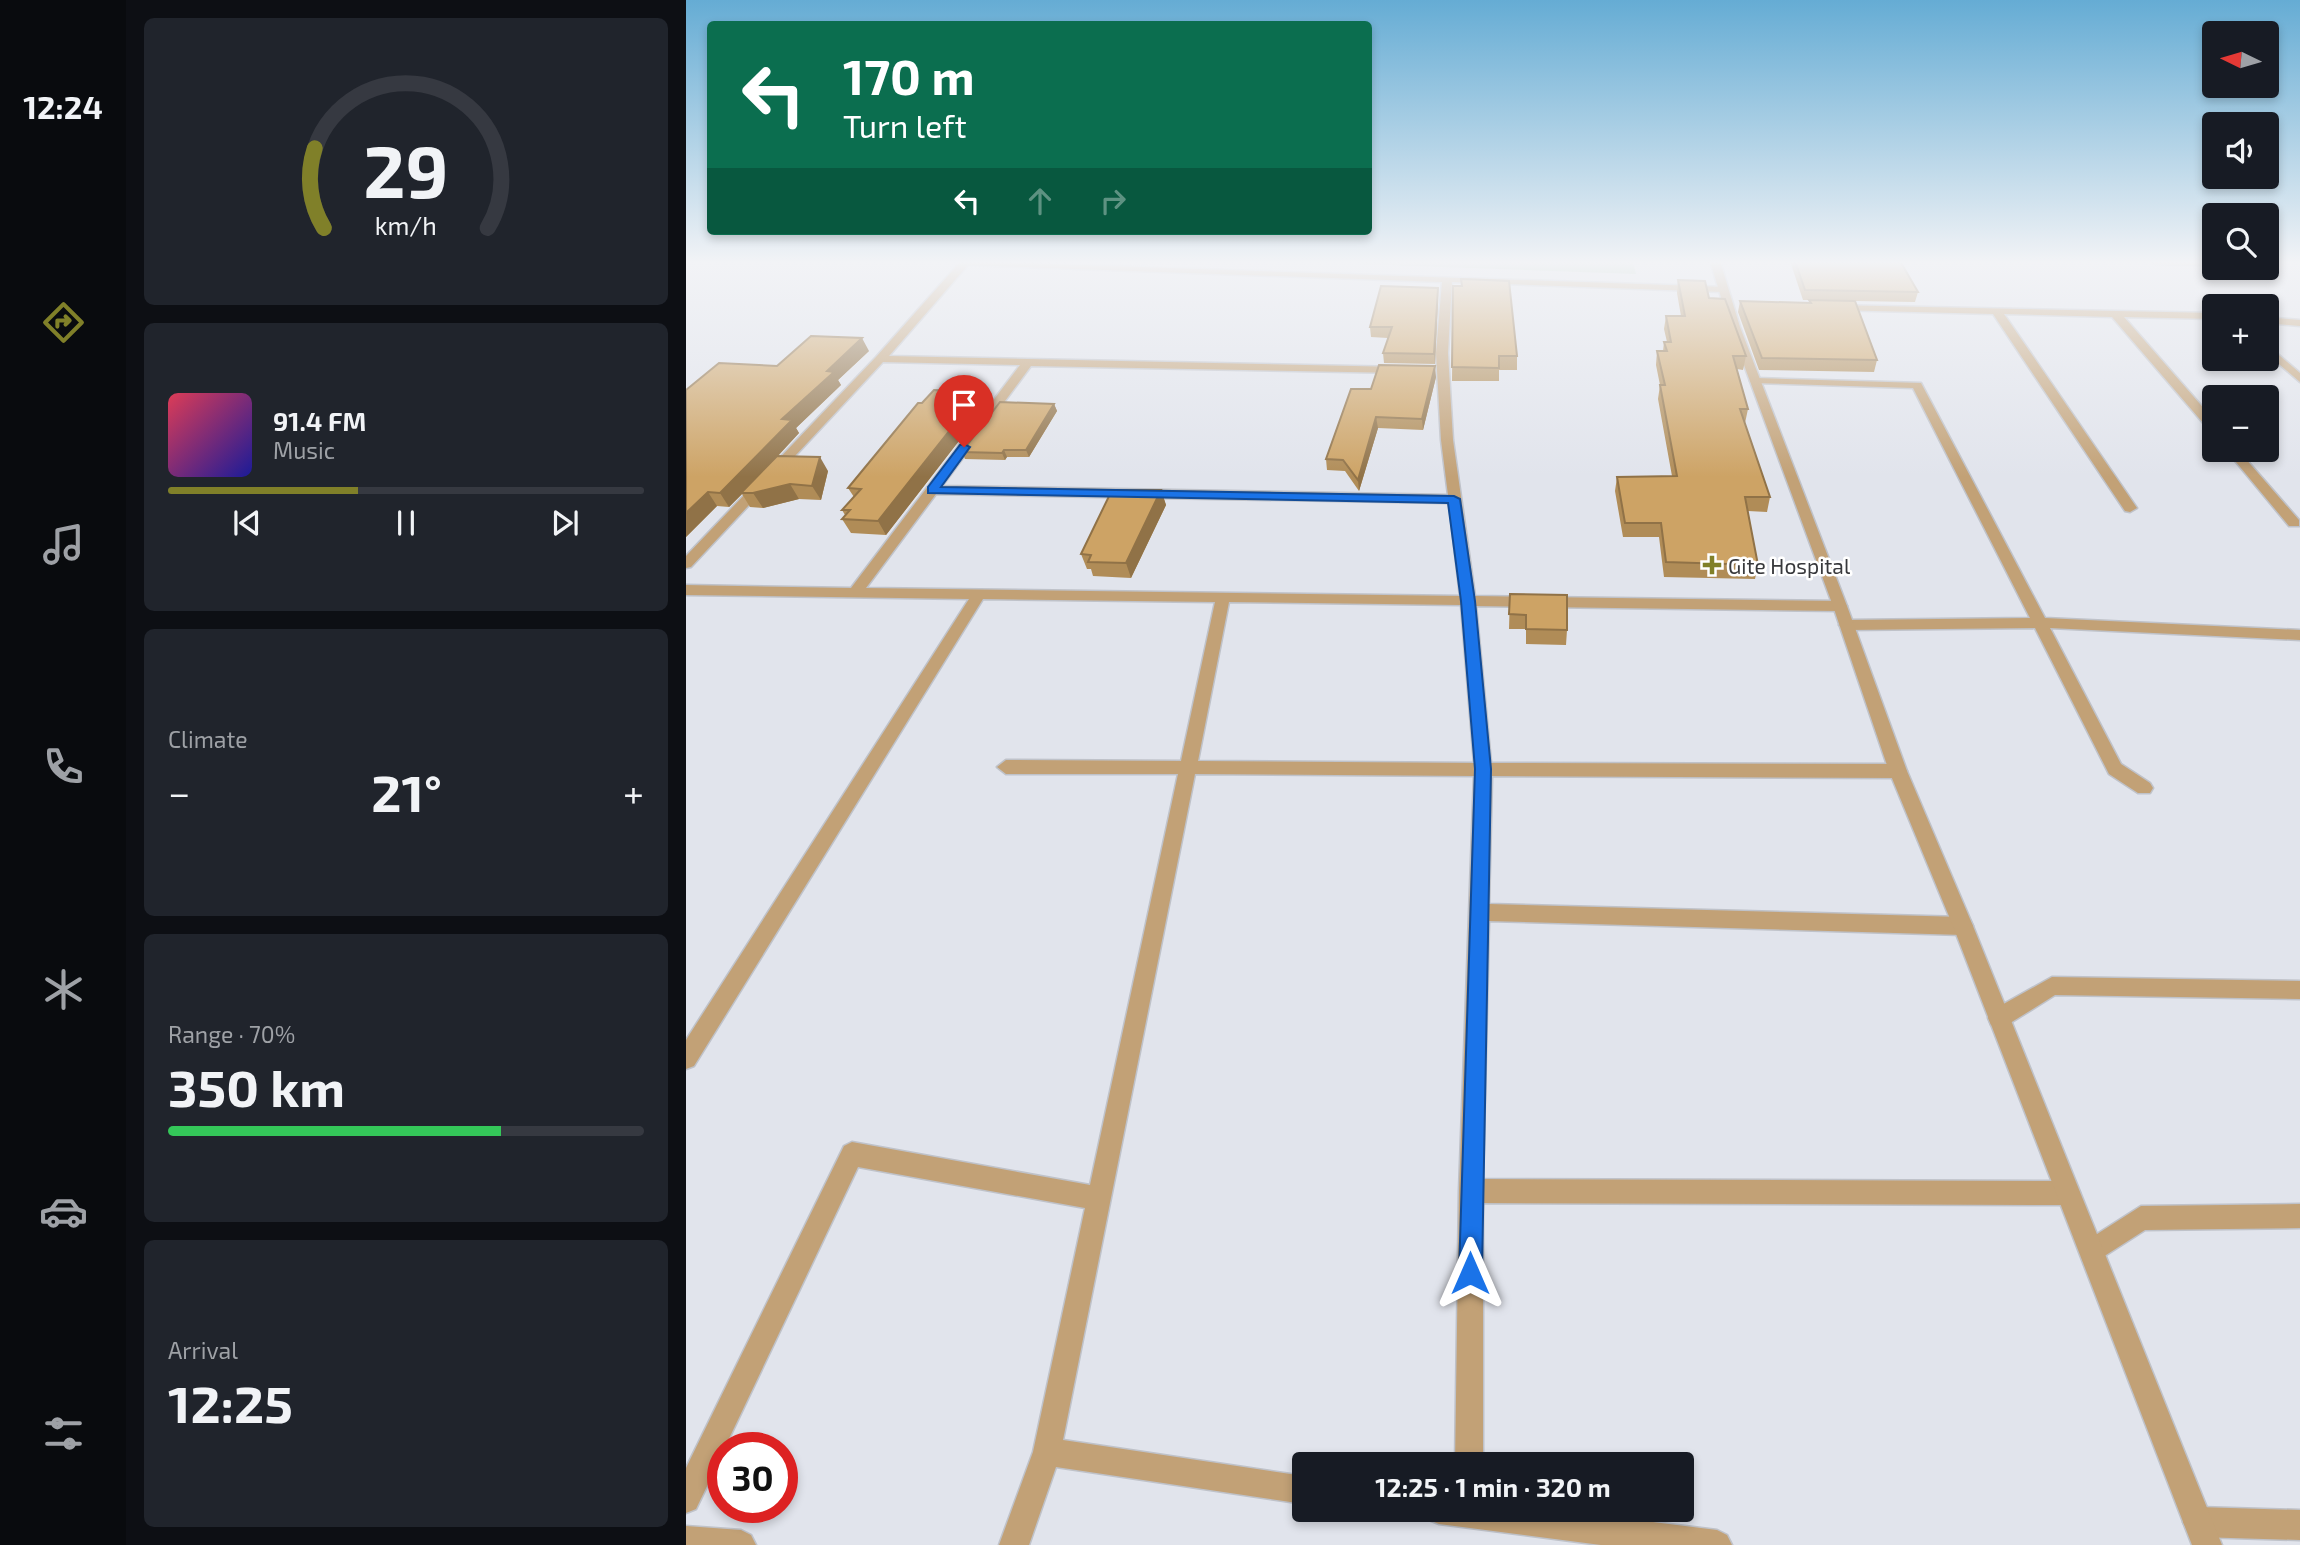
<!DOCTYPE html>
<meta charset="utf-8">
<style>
body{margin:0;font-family:"Exo 2",sans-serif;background:#20242c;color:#f1f3f6;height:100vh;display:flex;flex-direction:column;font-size:26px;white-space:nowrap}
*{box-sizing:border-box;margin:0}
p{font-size:23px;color:#9ea1a6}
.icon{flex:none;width:38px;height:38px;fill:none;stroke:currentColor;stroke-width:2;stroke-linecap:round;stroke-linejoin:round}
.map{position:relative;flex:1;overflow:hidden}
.details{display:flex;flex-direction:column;gap:18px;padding:18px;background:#0d0f14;width:560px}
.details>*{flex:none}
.banner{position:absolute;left:21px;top:21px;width:665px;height:214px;border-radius:7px;box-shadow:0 4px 10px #0003;background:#0b6e4f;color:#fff;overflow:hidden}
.needle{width:46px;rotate:275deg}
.tools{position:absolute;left:1516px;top:21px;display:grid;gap:14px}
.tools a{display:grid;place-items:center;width:77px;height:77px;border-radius:7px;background:#171b24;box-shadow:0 4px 10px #0003;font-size:35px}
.speed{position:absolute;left:21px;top:1432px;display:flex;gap:14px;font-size:35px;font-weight:700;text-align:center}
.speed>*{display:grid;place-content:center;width:91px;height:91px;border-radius:50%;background:#171b24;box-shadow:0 4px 10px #0003;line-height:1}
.speed .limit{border:10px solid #d22;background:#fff;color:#111}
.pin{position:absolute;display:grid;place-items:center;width:60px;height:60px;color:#fff;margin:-72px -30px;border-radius:50% 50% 50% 0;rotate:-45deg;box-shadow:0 0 7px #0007}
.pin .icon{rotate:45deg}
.me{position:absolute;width:77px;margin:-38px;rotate:0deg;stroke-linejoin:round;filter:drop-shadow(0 0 5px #0008)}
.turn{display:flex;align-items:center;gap:24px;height:147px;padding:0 21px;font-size:32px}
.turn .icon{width:91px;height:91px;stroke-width:2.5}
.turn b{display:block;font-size:49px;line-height:60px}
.lanes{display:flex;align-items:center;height:66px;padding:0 21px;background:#0003;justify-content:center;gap:35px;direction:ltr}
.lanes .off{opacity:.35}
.big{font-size:52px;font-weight:700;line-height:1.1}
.details .card{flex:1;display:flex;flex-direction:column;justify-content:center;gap:10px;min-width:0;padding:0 24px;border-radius:10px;background:#20242c}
.details .dial{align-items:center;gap:0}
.dial svg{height:182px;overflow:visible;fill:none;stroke:#363941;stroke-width:7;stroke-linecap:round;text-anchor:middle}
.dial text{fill:#f1f3f6;stroke:none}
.song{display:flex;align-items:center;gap:21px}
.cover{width:84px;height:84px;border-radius:10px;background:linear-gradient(135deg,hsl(350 70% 55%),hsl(240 70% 35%))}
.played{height:7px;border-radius:4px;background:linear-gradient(90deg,#808029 40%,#363941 40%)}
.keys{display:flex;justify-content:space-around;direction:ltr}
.heat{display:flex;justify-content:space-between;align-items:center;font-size:38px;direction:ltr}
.charge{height:10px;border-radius:5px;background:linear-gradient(90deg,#34c759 70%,#363941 0)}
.trip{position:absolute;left:606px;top:1452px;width:402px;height:70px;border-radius:7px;background:#171b24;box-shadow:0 4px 10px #0003;font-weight:700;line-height:70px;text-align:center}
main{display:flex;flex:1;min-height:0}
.menu{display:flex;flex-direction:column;width:126px;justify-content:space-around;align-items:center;background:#090b0e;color:#9ea1a6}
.menu .icon{width:49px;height:49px}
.menu .current{color:#808029}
.menu b{font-size:32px;color:#f1f3f6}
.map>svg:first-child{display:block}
.green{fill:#9fc8a2}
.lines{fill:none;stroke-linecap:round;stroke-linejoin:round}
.minor-casing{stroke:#bfc2c9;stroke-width:3}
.tertiary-casing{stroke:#bfc2c9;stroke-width:3}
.minor{fill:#c2a176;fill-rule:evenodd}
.tertiary{fill:#c2a176;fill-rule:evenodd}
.wall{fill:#b08c57}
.shaded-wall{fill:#907247}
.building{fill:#cda365;stroke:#907247;stroke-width:2}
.route{fill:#1a73e8;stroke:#114b97;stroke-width:2}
.poi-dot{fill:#808029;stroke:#fff;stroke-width:2.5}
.labels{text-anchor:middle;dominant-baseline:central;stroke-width:5;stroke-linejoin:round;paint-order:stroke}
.poi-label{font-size:21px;fill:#38393c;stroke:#fff;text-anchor:start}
</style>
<main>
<nav class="menu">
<b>12:24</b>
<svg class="icon current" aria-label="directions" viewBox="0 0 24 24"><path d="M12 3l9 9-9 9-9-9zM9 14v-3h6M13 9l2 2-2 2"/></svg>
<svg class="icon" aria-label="music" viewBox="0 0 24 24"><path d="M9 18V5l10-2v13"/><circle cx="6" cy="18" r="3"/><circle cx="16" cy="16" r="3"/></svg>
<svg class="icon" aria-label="phone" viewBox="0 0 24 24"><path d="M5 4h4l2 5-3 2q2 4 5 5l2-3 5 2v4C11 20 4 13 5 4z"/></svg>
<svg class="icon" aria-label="climate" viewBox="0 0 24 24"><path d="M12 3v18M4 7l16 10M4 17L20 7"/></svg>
<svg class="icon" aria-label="car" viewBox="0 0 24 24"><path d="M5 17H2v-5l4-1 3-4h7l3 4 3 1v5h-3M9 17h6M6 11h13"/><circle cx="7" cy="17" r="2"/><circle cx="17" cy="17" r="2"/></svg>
<svg class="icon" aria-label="filters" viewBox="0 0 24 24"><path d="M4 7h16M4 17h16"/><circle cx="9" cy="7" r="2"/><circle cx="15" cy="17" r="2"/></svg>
</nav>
<section class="details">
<div class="card dial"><svg viewBox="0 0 100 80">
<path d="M14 69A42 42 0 1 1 86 69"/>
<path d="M14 69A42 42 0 0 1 10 34" stroke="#808029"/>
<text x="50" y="56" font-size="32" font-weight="700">29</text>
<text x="50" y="72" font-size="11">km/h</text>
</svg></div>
<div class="card">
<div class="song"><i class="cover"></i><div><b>91.4 FM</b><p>Music</p></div></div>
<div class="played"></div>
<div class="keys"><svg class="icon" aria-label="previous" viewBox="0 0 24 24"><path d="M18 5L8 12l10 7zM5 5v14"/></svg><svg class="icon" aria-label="pause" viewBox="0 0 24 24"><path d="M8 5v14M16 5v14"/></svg><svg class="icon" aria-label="next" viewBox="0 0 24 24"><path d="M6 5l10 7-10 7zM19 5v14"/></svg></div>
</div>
<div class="card"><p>Climate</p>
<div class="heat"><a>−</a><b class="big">21°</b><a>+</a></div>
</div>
<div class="card"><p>Range · 70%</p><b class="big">350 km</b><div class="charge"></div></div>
<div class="card"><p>Arrival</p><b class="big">12:25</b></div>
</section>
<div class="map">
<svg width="1614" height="1545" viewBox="0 0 1614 1545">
<rect width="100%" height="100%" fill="#e1e4ec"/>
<path class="green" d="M 676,261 L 947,261 L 950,274 L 675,264 Z"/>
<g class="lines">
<defs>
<path id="minor" d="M 275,261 L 1041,287 L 1042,289 L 1037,292 L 766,282 L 762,353 L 767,440 L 789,596 L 1154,601 L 1161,606 L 1154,611 L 790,606 L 805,763 L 1212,764 L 1221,771 L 1212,778 L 806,776 L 803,904 L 1277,917 L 1284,920 L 1287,926 L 1284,932 L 1277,935 L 803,921 L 797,1179 L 1382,1181 L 1390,1185 L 1394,1193 L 1390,1201 L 1382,1205 L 797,1203 L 797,1465 L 769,1465 L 773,1191 L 788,776 L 509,774 L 377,1440 L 618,1476 L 618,1504 L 370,1467 L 343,1545 L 313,1545 L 347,1452 L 399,1208 L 172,1167 L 39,1447 L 37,1447 L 37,1453 L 10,1509 L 0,1513 L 0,1468 L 158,1146 L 166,1142 L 404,1185 L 492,774 L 320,774 L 311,767 L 320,760 L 495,761 L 529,602 L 297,599 L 8,1066 L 0,1069 L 0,1040 L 283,599 L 0,595 L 0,585 L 165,588 L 334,365 L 197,362 L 5,567 L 0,568 L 0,556 L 190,357 ZM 282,265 L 756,282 L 750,353 L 755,440 L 762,495 L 256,486 L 345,366 L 715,373 L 721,370 L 715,367 L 203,356 ZM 250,494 L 763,503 L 774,596 L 180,588 ZM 543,602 L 775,605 L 788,763 L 512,761 Z
M 1464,261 L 1528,261 L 1528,266 L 1469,264 Z
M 1146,305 L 1528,313 L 1528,319 L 1438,317 L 1528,420 L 1528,432 L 1524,431 L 1426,317 L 1318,314 L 1451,508 L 1444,512 L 1439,511 L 1307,314 L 1150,310 L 1145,307 Z
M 1580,317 L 1614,320 L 1614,326 L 1580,323 Z
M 1580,344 L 1614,373 L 1614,382 L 1580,353 Z
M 1070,378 L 1235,383 L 1359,618 L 1614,630 L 1614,640 L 1364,628 L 1435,764 L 1464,783 L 1467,788 L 1464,793 L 1452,793 L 1423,774 L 1349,628 L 1161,630 L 1153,625 L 1161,620 L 1344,618 L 1227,388 L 1066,383 L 1064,381 Z
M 1540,450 L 1552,450 L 1613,520 L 1613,526 L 1603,526 Z
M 1366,977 L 1614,981 L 1614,999 L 1369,995 L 1321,1025 L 1313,1028 L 1305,1025 L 1302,1018 L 1305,1011 Z
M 1614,1204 L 1614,1228 L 1459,1230 L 1406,1264 L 1397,1261 L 1394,1252 L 1397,1243 L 1455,1206 Z
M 1512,1507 L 1614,1510 L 1614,1540 L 1512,1537 L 1502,1532 L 1497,1522 L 1502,1512 Z
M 739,1510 L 871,1510 L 1031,1530 L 1041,1535 L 1046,1545 L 915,1545 L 753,1524 L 743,1520 Z
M 0,1526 L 55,1530 L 65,1535 L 70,1545 L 0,1545 Z"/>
<path id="tertiary" d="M 1024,261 L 1034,261 L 1054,327 L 1161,606 L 1221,771 L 1287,926 L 1536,1545 L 1506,1545 L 1267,926 L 1203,771 L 1147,606 L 1044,327 Z"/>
</defs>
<use href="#minor" class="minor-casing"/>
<use href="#tertiary" class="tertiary-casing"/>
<use href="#minor" class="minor"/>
<use href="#tertiary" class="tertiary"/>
</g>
<path class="wall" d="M 1104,261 L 1214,261 L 1232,292 L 1229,302 L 1169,301 L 1191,360 L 1188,372 L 1073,370 L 1052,312 L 1054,301 L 1123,303 L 1123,300 L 1117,300 Z
M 992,280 L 1023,298 L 1060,356 L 1057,370 L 1051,369 L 1062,409 L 1059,423 L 1084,497 L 1081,512 L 1062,511 L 1072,565 L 1069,579 L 978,577 L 973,537 L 937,537 L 929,491 L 931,477 L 986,476 L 972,399 L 974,385 L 970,365 L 971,351 L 977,351 L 978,342 L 981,342 L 978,329 L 980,316 L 995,316 L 991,293 Z
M 767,286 L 831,356 L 831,370 L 813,370 L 813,381 L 766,381 Z
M 752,288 L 752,298 L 749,364 L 698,363 L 697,353 L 702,338 L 685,337 L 684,327 Z
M 183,351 L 152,380 L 155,385 L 110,428 L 113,433 L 92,456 L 142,471 L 135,500 L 113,499 L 77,508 L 64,507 L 56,494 L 43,507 L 31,506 L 0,537 L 0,390 L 91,366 Z
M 750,377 L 737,430 L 692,428 L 673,491 L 659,471 L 641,470 L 640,459 L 685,389 Z
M 294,392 L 300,406 L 200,535 L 165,533 L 156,519 L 159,515 L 156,510 L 168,497 L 162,488 L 236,403 Z
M 368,404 L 371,411 L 343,457 L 321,457 L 319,460 L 279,459 L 276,452 Z
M 475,490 L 480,505 L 445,578 L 407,576 L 405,569 L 401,569 L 395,554 Z
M 824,594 L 881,630 L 880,645 L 840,644 L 840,629 L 823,629 Z"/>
<path class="shaded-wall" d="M 752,288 L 752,298 L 749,364 L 748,354 Z
M 176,338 L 183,351 L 152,380 L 155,385 L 110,428 L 113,433 L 57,493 L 55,493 L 56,494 L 43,507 L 34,493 L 96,419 L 141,371 Z
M 749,366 L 750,377 L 737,430 L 736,419 Z
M 294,392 L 300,406 L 200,535 L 192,521 Z
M 368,404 L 371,411 L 343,457 L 340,450 Z
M 690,417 L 692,428 L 673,491 L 672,480 Z
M 318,450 L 321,457 L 319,460 L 316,453 Z
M 134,457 L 142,471 L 135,500 L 126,486 Z
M 104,484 L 113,499 L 77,508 L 67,493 Z
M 475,490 L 480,505 L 445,578 L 440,563 Z
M 22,492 L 31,506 L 0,537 L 0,513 Z"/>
<path class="building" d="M 1109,261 L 1214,261 L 1232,292 L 1119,290 Z
M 775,279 L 823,281 L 831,356 L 813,356 L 813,368 L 766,367 L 767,286 L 776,286 Z
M 992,280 L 1019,281 L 1023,298 L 1039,299 L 1060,356 L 1047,356 L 1062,409 L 1054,409 L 1084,497 L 1059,497 L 1072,565 L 980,562 L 975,523 L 939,523 L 931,477 L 991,476 L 974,385 L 979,385 L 971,351 L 981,351 L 978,342 L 985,342 L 980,316 L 999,316 Z
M 695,286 L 752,288 L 748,354 L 697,353 L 706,327 L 684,327 Z
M 1123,300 L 1169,301 L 1191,360 L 1076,358 L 1054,301 L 1125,303 Z
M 125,336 L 176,338 L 141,371 L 148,372 L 96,419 L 106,420 L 34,493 L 22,492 L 0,513 L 0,390 L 33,363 L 91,366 Z
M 693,365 L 749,366 L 736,419 L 690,417 L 672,480 L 657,460 L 640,459 L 665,389 L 685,389 Z
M 248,390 L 294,392 L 192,521 L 156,519 L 164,510 L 156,510 L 175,489 L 162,488 L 232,403 L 236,403 Z
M 314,402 L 368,404 L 340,450 L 318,450 L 316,453 L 276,452 Z
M 91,456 L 134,457 L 126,486 L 104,484 L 67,493 L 55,493 Z
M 426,490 L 475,490 L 440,563 L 402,562 L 405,555 L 395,554 Z
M 824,594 L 881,595 L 881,630 L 840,629 L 840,615 L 823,614 Z"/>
<linearGradient id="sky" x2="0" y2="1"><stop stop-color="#65acd4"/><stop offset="0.55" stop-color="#f2f3f6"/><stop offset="1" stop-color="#f2f3f6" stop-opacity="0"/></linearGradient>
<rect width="1614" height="477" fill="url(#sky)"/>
<path class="route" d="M 278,444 L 284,447 L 255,487 L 768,496 L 774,499 L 789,601 L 805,769 L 796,1273 L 792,1282 L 784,1285 L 776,1282 L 773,1273 L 789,769 L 775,601 L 762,503 L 242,493 L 242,487 L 274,445 Z"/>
<path class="poi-dot" d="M1022.5 554.5h7v7h7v7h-7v7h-7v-7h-7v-7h7z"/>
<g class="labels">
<g class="poi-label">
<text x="1042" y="565">Gite Hospital</text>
</g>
</g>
</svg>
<div class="tools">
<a><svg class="needle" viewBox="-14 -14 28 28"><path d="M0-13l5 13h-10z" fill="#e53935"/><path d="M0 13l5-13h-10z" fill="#9ea1a6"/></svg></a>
<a><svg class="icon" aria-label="sound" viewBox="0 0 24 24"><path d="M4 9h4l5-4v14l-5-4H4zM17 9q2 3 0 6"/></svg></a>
<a><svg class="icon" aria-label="search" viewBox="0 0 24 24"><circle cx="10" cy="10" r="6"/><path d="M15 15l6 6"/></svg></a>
<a>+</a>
<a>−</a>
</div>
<div class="speed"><div class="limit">30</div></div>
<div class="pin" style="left:278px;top:447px;background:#d93025"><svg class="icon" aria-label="arrive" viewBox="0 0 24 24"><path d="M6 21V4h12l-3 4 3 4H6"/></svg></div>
<svg class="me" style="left:784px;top:1273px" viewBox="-20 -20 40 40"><path d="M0-17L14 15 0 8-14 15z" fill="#1a73e8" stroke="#fff" stroke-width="4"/></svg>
<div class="trip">12:25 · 1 min · 320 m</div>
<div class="banner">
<div class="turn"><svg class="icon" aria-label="left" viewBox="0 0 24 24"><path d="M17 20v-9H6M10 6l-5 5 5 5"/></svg><div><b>170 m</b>Turn left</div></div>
<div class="lanes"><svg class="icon" aria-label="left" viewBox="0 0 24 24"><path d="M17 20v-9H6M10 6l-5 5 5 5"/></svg><svg class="icon off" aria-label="ahead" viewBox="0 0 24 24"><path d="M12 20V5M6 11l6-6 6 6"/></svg><svg class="icon off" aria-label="right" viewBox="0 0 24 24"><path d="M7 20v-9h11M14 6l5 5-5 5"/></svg></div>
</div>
</div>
</main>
